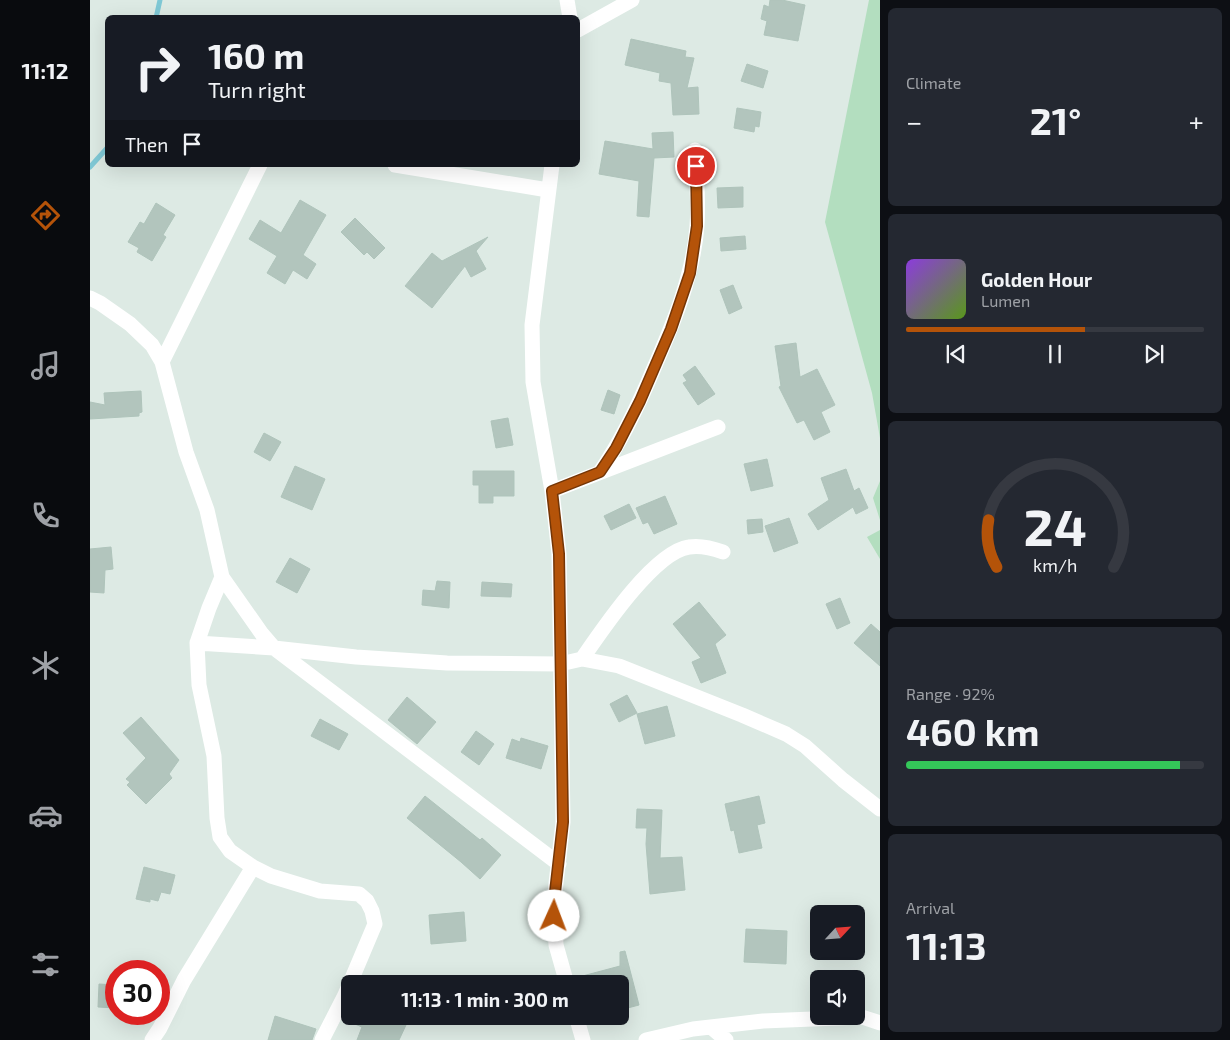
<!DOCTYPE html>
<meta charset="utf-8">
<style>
body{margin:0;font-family:"Exo 2",sans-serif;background:#242831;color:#f1f3f6;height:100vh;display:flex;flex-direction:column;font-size:19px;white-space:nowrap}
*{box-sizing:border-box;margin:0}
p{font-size:16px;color:#9ea1a6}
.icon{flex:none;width:28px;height:28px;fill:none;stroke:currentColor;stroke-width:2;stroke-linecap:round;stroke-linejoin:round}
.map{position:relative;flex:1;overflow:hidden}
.sheet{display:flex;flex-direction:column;gap:8px;padding:8px;background:#0d0f14;width:350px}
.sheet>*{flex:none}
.guide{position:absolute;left:15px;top:15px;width:475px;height:152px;border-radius:8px;box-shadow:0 5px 20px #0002;background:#171b24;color:#f1f3f6;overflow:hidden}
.needle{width:32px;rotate:64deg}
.fabs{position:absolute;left:720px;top:905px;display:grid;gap:10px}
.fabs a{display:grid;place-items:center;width:55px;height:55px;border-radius:8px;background:#171b24;box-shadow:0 5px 20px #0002;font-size:25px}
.speed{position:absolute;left:15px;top:960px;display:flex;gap:10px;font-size:25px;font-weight:700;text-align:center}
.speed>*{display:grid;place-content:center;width:65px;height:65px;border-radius:50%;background:#171b24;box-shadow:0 5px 20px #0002;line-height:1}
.speed .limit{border:8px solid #d22;background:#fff;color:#111}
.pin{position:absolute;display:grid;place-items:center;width:42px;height:42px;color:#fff;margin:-21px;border:2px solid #fff;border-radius:50%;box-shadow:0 1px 5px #0007}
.me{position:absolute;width:55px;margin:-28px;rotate:2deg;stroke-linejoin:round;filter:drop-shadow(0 0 4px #0008)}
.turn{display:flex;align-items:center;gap:18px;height:105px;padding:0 20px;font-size:22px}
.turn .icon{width:65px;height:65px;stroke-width:2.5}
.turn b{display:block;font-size:35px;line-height:42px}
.then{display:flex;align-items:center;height:48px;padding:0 20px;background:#0003;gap:10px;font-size:19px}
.big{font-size:38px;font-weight:700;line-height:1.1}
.sheet .widget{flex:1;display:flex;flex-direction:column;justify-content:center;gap:8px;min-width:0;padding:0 18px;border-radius:8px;background:#242831}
.sheet .dial{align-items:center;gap:0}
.dial svg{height:130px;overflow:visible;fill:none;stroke:#363941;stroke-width:7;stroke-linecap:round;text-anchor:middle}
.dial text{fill:#f1f3f6;stroke:none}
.song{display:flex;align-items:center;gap:15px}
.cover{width:60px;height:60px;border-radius:8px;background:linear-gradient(135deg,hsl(270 70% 55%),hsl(90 70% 35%))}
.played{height:5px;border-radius:2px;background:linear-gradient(90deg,#b45309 60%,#363941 60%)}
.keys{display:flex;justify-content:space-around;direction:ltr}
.heat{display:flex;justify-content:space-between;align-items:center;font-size:28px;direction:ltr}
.charge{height:8px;border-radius:4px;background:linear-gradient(90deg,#34c759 92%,#363941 0)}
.trip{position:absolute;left:251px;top:975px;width:288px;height:50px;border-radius:8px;background:#171b24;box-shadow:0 5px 20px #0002;font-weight:700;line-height:50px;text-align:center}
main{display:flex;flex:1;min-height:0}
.tabs{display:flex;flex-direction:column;width:90px;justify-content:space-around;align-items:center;background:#090b0e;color:#9ea1a6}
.tabs .icon{width:35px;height:35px}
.tabs .on{color:#b45309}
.tabs b{font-size:22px;color:#f1f3f6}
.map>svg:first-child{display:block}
.green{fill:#b3debf}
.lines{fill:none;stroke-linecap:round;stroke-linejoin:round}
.stream{stroke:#7fc8d5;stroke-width:5}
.building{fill:#b2c5bd;stroke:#afc4bb}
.street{stroke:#fff;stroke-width:15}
.route-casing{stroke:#753606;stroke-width:12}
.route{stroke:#b45309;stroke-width:9}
</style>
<main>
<nav class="tabs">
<b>11:12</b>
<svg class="icon on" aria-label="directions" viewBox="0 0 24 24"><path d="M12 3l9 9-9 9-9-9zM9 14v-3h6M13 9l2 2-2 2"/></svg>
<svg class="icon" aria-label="music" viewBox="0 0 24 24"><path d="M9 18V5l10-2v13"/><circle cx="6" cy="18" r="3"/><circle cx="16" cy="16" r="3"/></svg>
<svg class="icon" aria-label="phone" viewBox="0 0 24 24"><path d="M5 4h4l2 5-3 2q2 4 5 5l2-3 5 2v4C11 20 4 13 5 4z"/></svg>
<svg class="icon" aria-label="climate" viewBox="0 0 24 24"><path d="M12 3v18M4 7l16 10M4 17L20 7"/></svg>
<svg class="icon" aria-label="car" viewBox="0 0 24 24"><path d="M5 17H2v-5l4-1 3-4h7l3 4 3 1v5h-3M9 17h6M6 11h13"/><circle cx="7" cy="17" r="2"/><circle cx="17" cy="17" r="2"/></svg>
<svg class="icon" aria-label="filters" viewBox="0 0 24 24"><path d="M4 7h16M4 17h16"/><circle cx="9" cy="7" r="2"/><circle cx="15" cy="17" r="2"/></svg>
</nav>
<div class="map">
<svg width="790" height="1040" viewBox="0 0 790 1040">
<rect width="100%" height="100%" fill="#ddeae4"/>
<path class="green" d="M 779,0 L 790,0 L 790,438 L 782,393 L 735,222 Z
M 790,481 L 790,520 L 783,498 Z
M 790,530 L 790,559 L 777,537 Z"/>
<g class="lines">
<path class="stream" d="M 66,18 L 70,0
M 0,167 L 18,147"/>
</g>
<path class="building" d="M 680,0 L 692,0 L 715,5 L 708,41 L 674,35 L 677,21 L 671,19 L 674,5 L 679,7 Z
M 541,39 L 596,51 L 595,57 L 604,58 L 597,88 L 608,87 L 609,114 L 583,115 L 581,83 L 569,81 L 570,73 L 535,65 Z
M 657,64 L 678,71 L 673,88 L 651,81 Z
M 647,108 L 671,112 L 669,127 L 665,126 L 664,132 L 644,128 Z
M 583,132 L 584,157 L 564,158 L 559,217 L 547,216 L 549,181 L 509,174 L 515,141 L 563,149 L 562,133 Z
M 653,187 L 653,207 L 628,208 L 627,188 Z
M 210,200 L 236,215 L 213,255 L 226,264 L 217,279 L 203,270 L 195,284 L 177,273 L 187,256 L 159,239 L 170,220 L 191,233 Z
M 66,203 L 85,215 L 73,235 L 76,237 L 62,261 L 47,252 L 49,248 L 38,242 L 50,222 L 54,224 Z
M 265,218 L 295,248 L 284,259 L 277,252 L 274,255 L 251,232 Z
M 655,236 L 656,249 L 631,251 L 630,238 Z
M 398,237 L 386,251 L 396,269 L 381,277 L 375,266 L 342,308 L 315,286 L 342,253 L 352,261 Z
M 643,285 L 652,308 L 639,314 L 630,290 Z
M 706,343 L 710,377 L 727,369 L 745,405 L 731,412 L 740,432 L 724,440 L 714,420 L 707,423 L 689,387 L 691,386 L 685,346 Z
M 605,366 L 625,394 L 608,405 L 593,383 L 597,381 L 593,375 Z
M 518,390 L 530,395 L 524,414 L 511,410 Z
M 51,391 L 52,412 L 49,413 L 49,416 L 0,419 L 0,402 L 15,405 L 14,393 Z
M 418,418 L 423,445 L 406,448 L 401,421 Z
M 174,433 L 191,442 L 180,461 L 164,452 Z
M 677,459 L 683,486 L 661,491 L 654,464 Z
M 205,466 L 235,479 L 222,510 L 191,497 Z
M 756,469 L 764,491 L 769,488 L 778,508 L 766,514 L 763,507 L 728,530 L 718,514 L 739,500 L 731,478 Z
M 383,471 L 424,471 L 424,496 L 403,496 L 403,503 L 389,503 L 389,485 L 383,485 Z
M 575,496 L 587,524 L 564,534 L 558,522 L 553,524 L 546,508 Z
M 539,504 L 546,518 L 521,530 L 514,516 Z
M 699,518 L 708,543 L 684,552 L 675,526 Z
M 672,519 L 673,532 L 658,534 L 657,520 Z
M 21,547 L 23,569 L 15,570 L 14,593 L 0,592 L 0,549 Z
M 200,558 L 220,569 L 207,593 L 186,582 Z
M 347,581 L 360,582 L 359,608 L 332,605 L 333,590 L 345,591 Z
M 392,582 L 422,584 L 421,597 L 391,596 Z
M 750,598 L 760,623 L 747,629 L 736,604 Z
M 609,602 L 636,635 L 625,644 L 636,673 L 611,683 L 602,662 L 611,658 L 583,624 Z
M 781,624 L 790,632 L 790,666 L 764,643 Z
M 537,695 L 547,713 L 529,722 L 520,704 Z
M 317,697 L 346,722 L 327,744 L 298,720 Z
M 577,706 L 585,736 L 555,744 L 547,714 Z
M 51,717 L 89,760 L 79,774 L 82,778 L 56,804 L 37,785 L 40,782 L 36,779 L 56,758 L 33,733 Z
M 230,719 L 258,734 L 249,750 L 221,736 Z
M 386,731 L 404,744 L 389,765 L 371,752 Z
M 431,738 L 458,746 L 451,769 L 416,758 L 422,739 L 430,742 Z
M 335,796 L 390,840 L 392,838 L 411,855 L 390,879 L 371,862 L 317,818 Z
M 669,796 L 675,823 L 667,825 L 672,848 L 649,853 L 644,830 L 641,831 L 635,804 Z
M 547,809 L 572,810 L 570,858 L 592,857 L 595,890 L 560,894 L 556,844 L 557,828 L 546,828 Z
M 54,867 L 85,875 L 80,894 L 71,892 L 68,901 L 60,899 L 60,902 L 46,899 Z
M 374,912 L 376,941 L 341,944 L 339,915 Z
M 656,929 L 697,931 L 696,964 L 654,962 Z
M 535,951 L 549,1005 L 530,1010 L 530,984 L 486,984 L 485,978 L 530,966 L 530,952 Z
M 9,984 L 26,985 L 26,1008 L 8,1007 Z
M 185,1016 L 226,1029 L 222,1040 L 178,1040 Z
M 255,1016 L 295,1016 L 316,1025 L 309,1040 L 267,1040 L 272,1027 L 253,1019 Z"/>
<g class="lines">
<path class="street" d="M 477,0 L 480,18
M 488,30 L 542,0
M 305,165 L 458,190
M 462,165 L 442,325 L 443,382 L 462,491 L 469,554 L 473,822 L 464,901 L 466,945 L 477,984
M 0,298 L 10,303 L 40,324 L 62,345 L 72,362 L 96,452 L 117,510 L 132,577 L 172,634 L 184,648 L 469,864
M 72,362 L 170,165
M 510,472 C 533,439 549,404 564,368 C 584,322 603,276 607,226 C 609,201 606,175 605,150
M 462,491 L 628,427
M 132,577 L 119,608 L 107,643 L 109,685 L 124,756 L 127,818 L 130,837 L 140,851 L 163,867 L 181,876 L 230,891 L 269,894 L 277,901 L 282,911 L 285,924 L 255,995 L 232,1040
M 107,643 L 184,648 L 266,657 L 357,663 L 470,664 L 492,659 L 529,666 L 652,715 L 696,734 L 715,746 L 753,780 L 790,809
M 492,659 C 512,630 564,552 599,547 C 611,545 622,548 633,552
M 486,1016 L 493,1040
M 621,1027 L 636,1040
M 62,1040 L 70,1028 L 94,980 L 163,867
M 556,1040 L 603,1029 L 673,1021 L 772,1017 L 790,1023"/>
</g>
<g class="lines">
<defs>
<path id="route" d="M 464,916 L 464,901 L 473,822 L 469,554 L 462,491 L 510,472 L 526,448 L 550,401 L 581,329 L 600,273 L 607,226 L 606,166"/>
</defs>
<use href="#route" class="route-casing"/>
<use href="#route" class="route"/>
</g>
</svg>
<div class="fabs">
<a><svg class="needle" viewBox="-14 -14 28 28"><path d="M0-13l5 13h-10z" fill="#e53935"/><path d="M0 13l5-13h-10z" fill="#9ea1a6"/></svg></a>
<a><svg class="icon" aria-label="sound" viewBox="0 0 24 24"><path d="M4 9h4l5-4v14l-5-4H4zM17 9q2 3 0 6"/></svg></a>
</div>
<div class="speed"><div class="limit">30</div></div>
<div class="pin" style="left:606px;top:166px;background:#d93025"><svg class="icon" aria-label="arrive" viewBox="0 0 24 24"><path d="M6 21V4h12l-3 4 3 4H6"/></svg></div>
<svg class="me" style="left:464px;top:916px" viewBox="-20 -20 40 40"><circle r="19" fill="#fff"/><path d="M0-13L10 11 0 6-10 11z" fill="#b45309"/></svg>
<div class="trip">11:13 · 1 min · 300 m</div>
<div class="guide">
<div class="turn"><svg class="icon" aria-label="right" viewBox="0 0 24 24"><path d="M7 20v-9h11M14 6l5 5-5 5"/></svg><div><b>160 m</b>Turn right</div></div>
<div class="then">Then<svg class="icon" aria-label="arrive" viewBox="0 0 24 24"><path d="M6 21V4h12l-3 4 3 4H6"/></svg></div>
</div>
</div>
<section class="sheet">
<div class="widget"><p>Climate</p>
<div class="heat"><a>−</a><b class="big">21°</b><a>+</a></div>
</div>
<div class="widget">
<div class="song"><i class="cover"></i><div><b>Golden Hour</b><p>Lumen</p></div></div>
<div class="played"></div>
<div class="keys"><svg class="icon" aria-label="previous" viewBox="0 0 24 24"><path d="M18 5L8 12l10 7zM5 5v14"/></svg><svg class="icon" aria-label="pause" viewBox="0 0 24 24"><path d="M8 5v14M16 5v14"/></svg><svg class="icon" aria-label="next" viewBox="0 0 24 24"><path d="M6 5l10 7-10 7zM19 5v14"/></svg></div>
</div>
<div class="widget dial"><svg viewBox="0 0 100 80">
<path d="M14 69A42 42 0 1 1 86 69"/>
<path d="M14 69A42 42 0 0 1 9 40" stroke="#b45309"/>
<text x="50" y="56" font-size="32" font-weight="700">24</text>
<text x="50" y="72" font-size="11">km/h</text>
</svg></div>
<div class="widget"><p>Range · 92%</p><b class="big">460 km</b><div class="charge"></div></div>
<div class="widget"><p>Arrival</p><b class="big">11:13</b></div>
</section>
</main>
